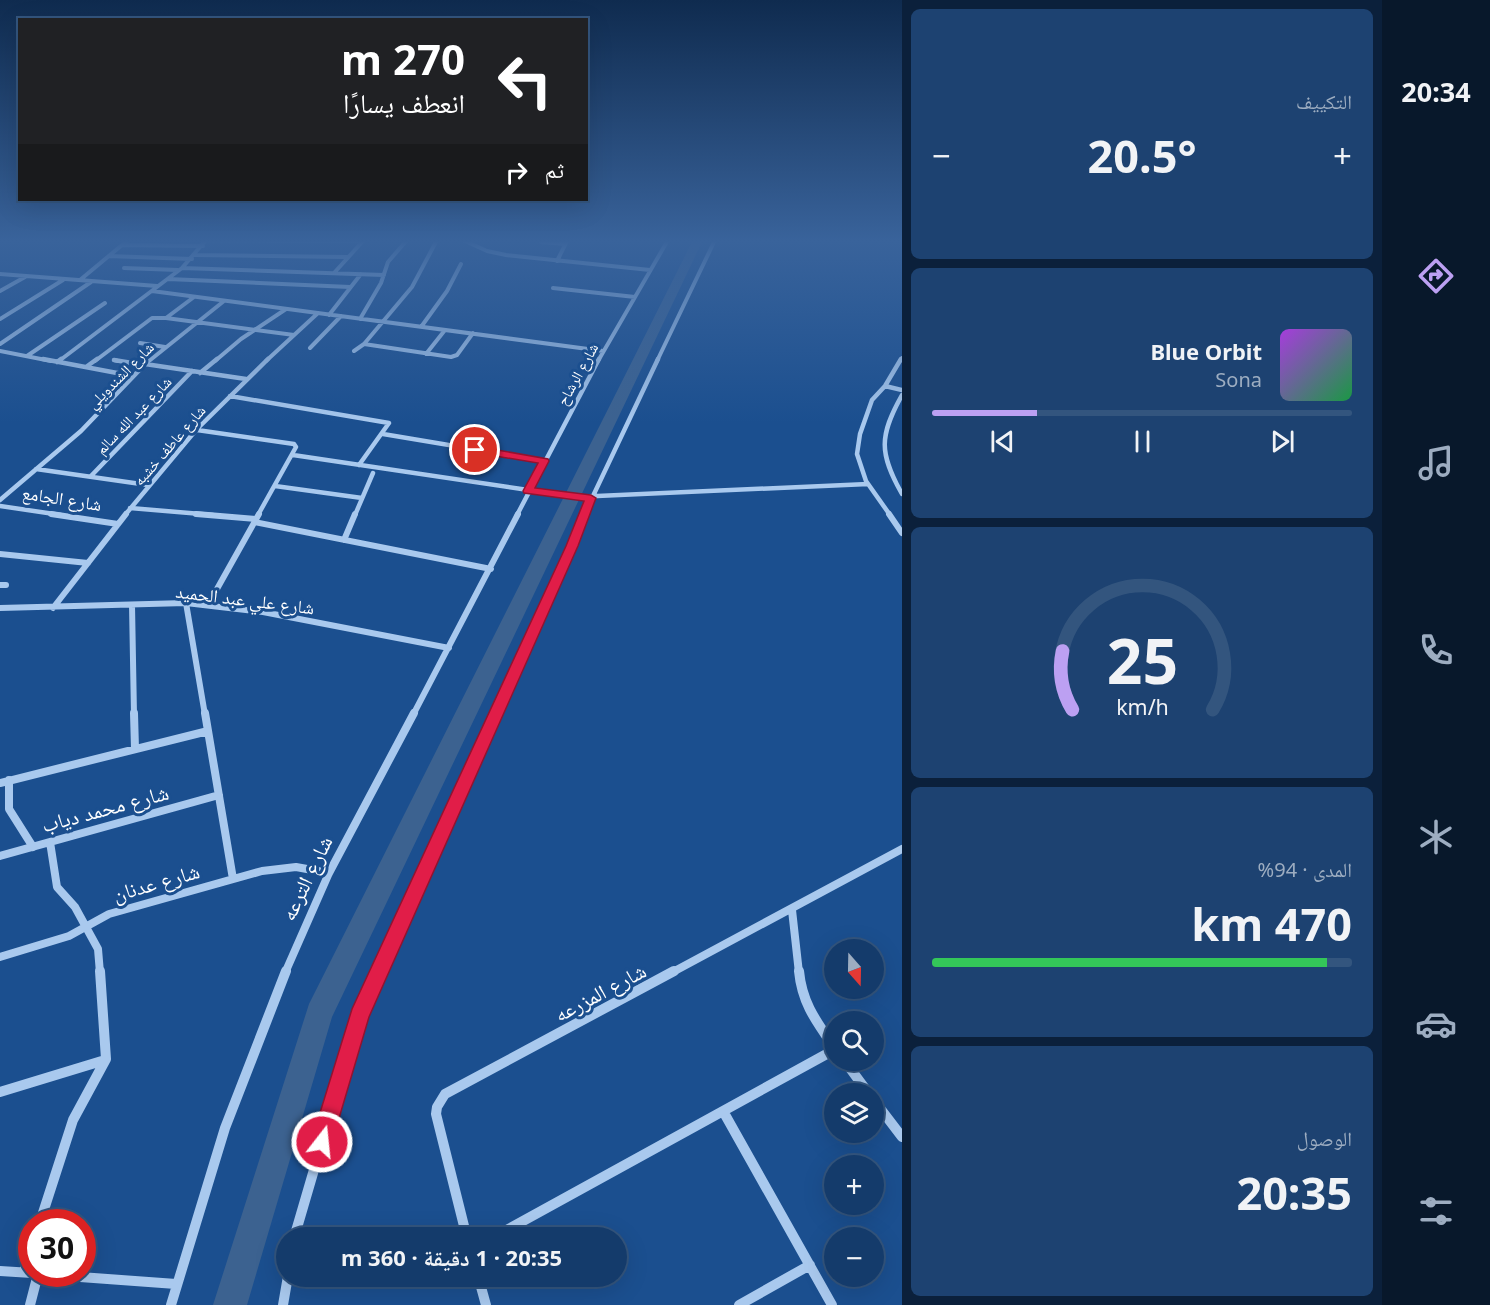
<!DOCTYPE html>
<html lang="ar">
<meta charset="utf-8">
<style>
body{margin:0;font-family:"Noto Sans","Noto Naskh Arabic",sans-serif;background:#1d4271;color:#f1f3f6;direction:rtl;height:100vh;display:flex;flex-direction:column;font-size:22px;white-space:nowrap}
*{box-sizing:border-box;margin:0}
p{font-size:20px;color:#9dadc1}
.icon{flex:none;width:33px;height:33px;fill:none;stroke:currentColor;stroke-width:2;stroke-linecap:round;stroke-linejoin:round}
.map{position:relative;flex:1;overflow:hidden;direction:ltr}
.side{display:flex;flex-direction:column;gap:9px;padding:9px;background:#0b203b;width:480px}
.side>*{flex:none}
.banner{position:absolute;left:18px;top:18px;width:570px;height:183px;border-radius:0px;box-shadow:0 6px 24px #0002,0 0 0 2px #33557e;direction:rtl;background:#202124;color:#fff;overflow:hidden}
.needle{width:39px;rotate:160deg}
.buttons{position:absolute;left:824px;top:939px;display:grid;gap:12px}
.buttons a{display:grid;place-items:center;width:60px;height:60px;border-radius:50%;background:#143b6b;box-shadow:0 6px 24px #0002,0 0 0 2px #33557e;font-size:30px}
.speed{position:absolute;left:18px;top:1209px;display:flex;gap:12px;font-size:30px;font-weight:700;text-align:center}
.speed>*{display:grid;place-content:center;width:78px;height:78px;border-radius:50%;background:#143b6b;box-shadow:0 6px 24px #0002,0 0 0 2px #33557e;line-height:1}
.speed .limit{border:9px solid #d22;background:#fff;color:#111}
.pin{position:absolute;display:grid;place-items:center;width:51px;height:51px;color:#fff;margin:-26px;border:3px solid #fff;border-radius:50%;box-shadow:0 2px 6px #0007}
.me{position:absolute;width:66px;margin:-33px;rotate:16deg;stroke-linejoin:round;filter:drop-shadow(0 0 4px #0008)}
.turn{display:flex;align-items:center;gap:21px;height:126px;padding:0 24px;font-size:27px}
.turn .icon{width:78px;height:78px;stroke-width:2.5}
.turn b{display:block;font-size:42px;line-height:51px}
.then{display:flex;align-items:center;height:57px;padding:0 24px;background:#0003;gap:12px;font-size:22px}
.big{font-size:45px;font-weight:700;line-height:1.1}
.side .widget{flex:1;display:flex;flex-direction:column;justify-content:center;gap:9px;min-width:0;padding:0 21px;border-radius:9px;background:#1d4271}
.side .dial{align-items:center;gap:0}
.dial svg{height:156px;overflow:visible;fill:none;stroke:#33557e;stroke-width:7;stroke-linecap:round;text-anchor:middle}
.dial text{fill:#f1f3f6;stroke:none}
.song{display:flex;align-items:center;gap:18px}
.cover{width:72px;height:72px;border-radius:9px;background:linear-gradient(135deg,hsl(280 70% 55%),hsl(140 70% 35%))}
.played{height:6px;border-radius:3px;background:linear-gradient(90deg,#bca0f2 25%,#33557e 25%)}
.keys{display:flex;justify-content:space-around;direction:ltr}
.heat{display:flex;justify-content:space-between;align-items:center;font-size:33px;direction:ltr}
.charge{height:9px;border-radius:4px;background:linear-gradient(90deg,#34c759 94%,#33557e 0)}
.trip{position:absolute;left:276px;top:1227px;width:351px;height:60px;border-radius:30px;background:#143b6b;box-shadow:0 6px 24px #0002,0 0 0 2px #33557e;font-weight:700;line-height:60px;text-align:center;direction:rtl}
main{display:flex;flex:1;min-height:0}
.dock{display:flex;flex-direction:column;width:108px;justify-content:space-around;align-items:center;background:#08182b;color:#9dadc1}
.dock .icon{width:42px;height:42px}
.dock .on{color:#bca0f2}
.dock b{font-size:27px;color:#f1f3f6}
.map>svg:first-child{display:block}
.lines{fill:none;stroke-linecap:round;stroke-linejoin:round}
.canal{fill:#3c6290;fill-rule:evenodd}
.minor-far4{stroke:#a9c9ee;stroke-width:4}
.minor-far3{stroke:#a9c9ee;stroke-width:4.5}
.minor-far2{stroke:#a9c9ee;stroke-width:6}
.minor-far1{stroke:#a9c9ee;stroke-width:8}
.minor{stroke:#a9c9ee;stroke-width:10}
.route{fill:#e11d48;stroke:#92132f;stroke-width:1.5}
.labels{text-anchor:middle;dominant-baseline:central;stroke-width:6;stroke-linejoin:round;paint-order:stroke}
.far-street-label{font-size:15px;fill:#fff;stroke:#1b4f8f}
.street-label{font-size:18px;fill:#fff;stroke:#1b4f8f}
.near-street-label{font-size:21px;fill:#fff;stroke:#1b4f8f}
</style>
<main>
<nav class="dock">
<b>20:34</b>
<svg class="icon on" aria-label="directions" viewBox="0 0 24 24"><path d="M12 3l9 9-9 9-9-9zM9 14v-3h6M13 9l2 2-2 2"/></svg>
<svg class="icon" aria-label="music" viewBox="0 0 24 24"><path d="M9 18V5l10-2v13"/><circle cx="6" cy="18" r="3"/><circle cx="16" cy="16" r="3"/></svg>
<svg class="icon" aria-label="phone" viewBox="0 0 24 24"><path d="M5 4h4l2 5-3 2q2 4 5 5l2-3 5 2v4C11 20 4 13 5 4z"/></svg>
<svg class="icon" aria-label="climate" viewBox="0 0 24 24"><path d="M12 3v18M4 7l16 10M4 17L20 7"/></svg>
<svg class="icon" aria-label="car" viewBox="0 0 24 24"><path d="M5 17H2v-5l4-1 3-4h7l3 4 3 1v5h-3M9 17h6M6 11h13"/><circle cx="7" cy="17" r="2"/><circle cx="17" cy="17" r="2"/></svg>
<svg class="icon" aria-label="filters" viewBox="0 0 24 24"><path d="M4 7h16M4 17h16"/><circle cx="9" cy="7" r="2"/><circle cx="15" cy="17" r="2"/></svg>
</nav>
<section class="side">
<div class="widget"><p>التكييف</p>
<div class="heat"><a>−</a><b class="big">20.5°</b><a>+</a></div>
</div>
<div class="widget">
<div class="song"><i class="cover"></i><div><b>Blue Orbit</b><p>Sona</p></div></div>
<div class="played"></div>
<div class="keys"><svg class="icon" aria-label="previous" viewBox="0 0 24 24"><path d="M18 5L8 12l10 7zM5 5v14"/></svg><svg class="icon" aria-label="pause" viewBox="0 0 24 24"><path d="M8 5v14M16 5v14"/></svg><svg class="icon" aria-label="next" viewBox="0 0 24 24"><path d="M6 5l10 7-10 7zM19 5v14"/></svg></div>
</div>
<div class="widget dial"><svg viewBox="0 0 100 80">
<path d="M14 69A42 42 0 1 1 86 69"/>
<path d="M14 69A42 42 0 0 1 9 39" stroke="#bca0f2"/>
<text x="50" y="56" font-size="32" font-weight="700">25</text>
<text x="50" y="72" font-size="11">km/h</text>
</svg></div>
<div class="widget"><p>المدى · 94%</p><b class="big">470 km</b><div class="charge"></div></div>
<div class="widget"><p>الوصول</p><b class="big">20:35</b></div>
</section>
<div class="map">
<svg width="902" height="1305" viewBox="0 0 902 1305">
<rect width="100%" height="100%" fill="#1b4f8f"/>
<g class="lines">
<path class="canal" d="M 693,240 L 703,240 L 332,1017 L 247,1305 L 213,1305 L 309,1004 Z"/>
<path class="minor-far4" d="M 206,240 L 362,241
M 437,240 L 412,287 L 364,344 L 451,357 L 457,355 L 473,333
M 463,240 L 487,251 L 506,255 L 650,270
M 541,242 L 565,244
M 122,245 L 203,246
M 196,255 L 347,257
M 109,256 L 192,259
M 557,261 L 567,241
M 124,268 L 178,270
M 182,268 L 384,275
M 334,273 L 363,241
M 0,274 L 157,286
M 168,279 L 350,287
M 80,280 L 128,240
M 553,288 L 635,297
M 0,291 L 25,277
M 152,291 L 603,351
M 329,315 L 361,274
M 166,318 L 294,335
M 0,319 L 63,280
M 360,319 L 381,283 L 388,262 L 407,240
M 421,327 L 447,291 L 461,264
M 140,343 L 165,347
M 0,344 L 91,282
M 310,348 L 341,316
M 0,351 L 51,361
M 354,351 L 364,344
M 426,354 L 445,330
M 27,356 L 105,303
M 114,360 L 118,361
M 59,361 L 182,268 L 206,240
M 95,361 L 152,318 L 166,318 L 194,297
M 149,361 L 224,301
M 215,361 L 241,339 L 286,309
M 266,361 L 318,313
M 598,361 L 668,240
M 657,361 L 715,240
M 900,361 L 902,358"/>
<path class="minor-far3" d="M 43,359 L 133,376
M 114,360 L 144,365
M 57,362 L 61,359
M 145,364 L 246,379
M 86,367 L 97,359
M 200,373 L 217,359
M 885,386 L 902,390
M 902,395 C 879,436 879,453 902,494
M 230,396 L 389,423 L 359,465
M 197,430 L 294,444 L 296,447 L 258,515
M 383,434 L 544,461
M 293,455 L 575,497 L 868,484
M 36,469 L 148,485
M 91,476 L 192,371
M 275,486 L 362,498
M 0,500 L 81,431 L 150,359
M 0,506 L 61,515
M 130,508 L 213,515
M 125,515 L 196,430 L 268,359
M 355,515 L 373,473
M 517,515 L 599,359
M 584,515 L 658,359
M 890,515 L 866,481 L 857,454 L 860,434 L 872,400 L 885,386 L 901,359"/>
<path class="minor-far2" d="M 51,514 L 118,524
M 196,514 L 256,519
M 889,514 L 902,533
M 254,522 L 491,569
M 344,540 L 355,514
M 0,554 L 88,563
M 0,585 L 6,585
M 186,603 L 205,715
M 132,605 L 134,715
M 208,605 L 259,514
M 0,608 L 186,603 L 263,612 L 449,648
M 53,608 L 126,514
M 413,715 L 518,514
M 495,715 L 585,514"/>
<path class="minor-far1" d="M 134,713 L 135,749
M 205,713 L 233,879
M 9,780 L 9,809 L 33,847
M 0,783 L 208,731
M 50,842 L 57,887 L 75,907 L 98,949 L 100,973
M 0,856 L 219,795
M 792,910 L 799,973
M 0,957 L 69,936 L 109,914 L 262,871 L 296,867 L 329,873
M 285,973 L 329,873 L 414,713
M 379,973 L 496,713
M 671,973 L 902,849"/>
<path class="minor" d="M 799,971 C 802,1003 816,1021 834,1047
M 844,1060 L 869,1094
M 0,1092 L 105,1060
M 873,1099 L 902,1137
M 723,1111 L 832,1305
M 40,1222 L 73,1120 L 106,1059 L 100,971
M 294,1238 L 359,1016 L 379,971
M 467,1238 L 436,1114 L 437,1107 L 445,1094 L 674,971
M 492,1238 L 834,1050
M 0,1271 L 32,1273
M 24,1272 L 32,1250
M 39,1274 L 176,1284
M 478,1276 L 486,1305
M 30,1305 L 38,1274
M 171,1305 L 225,1128 L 286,971
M 283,1305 L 288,1276
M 739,1305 L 810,1265"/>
</g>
<linearGradient id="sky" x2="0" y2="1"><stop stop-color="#0f2b4f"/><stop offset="0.57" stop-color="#39639b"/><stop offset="1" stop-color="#39639b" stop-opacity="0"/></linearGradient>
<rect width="902" height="423" fill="url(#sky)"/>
<path class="route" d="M 475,446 L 548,459 L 549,461 L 535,488 L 591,495 L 596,498 L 578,546 L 369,1017 L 332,1142 L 329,1149 L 322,1153 L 314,1149 L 311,1142 L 352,1009 L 566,546 L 584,501 L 524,493 L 523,491 L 538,463 L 471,452 L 471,447 Z"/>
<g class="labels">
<g class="far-street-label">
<text transform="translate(577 374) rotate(-61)">شارع الرشاح</text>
<text transform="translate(120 375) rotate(-45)">شارع الشندويلي</text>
<text transform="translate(133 415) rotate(-46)">شارع عبد الله سالم</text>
<text transform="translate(169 445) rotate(-49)">شارع عاطف خشبه</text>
</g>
<g class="street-label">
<text transform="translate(62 498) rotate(9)">شارع الجامع</text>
<text transform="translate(245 599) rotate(7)">شارع علي عبد الحميد</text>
</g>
<g class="near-street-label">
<text transform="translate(105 808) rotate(-15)">شارع محمد دياب</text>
<text transform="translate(306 878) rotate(-64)">شارع الترعه</text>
<text transform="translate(156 882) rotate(-16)">شارع عدنان</text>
<text transform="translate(600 992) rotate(-28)">شارع المزرعه</text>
</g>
</g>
</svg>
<div class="buttons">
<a><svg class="needle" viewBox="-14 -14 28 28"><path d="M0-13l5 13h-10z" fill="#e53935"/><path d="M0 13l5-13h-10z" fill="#9dadc1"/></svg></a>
<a><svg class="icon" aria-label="search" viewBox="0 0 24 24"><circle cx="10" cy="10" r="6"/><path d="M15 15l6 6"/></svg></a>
<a><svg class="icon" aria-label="layers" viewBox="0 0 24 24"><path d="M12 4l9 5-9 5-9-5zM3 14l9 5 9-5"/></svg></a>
<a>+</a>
<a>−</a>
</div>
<div class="speed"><div class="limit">30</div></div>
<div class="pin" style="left:475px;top:450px;background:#d93025"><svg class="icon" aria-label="arrive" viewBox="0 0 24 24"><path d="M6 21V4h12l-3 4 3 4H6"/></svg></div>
<svg class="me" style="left:322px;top:1142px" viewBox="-20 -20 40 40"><circle r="17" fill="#e11d48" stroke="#fff" stroke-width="3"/><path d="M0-11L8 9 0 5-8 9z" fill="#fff"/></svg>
<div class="trip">20:35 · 1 دقيقة · 360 m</div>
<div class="banner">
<div class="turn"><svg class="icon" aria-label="left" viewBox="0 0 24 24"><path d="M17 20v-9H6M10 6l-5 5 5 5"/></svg><div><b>270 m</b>انعطف يسارًا</div></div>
<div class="then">ثم<svg class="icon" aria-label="right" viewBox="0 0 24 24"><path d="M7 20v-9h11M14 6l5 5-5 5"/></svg></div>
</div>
</div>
</main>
